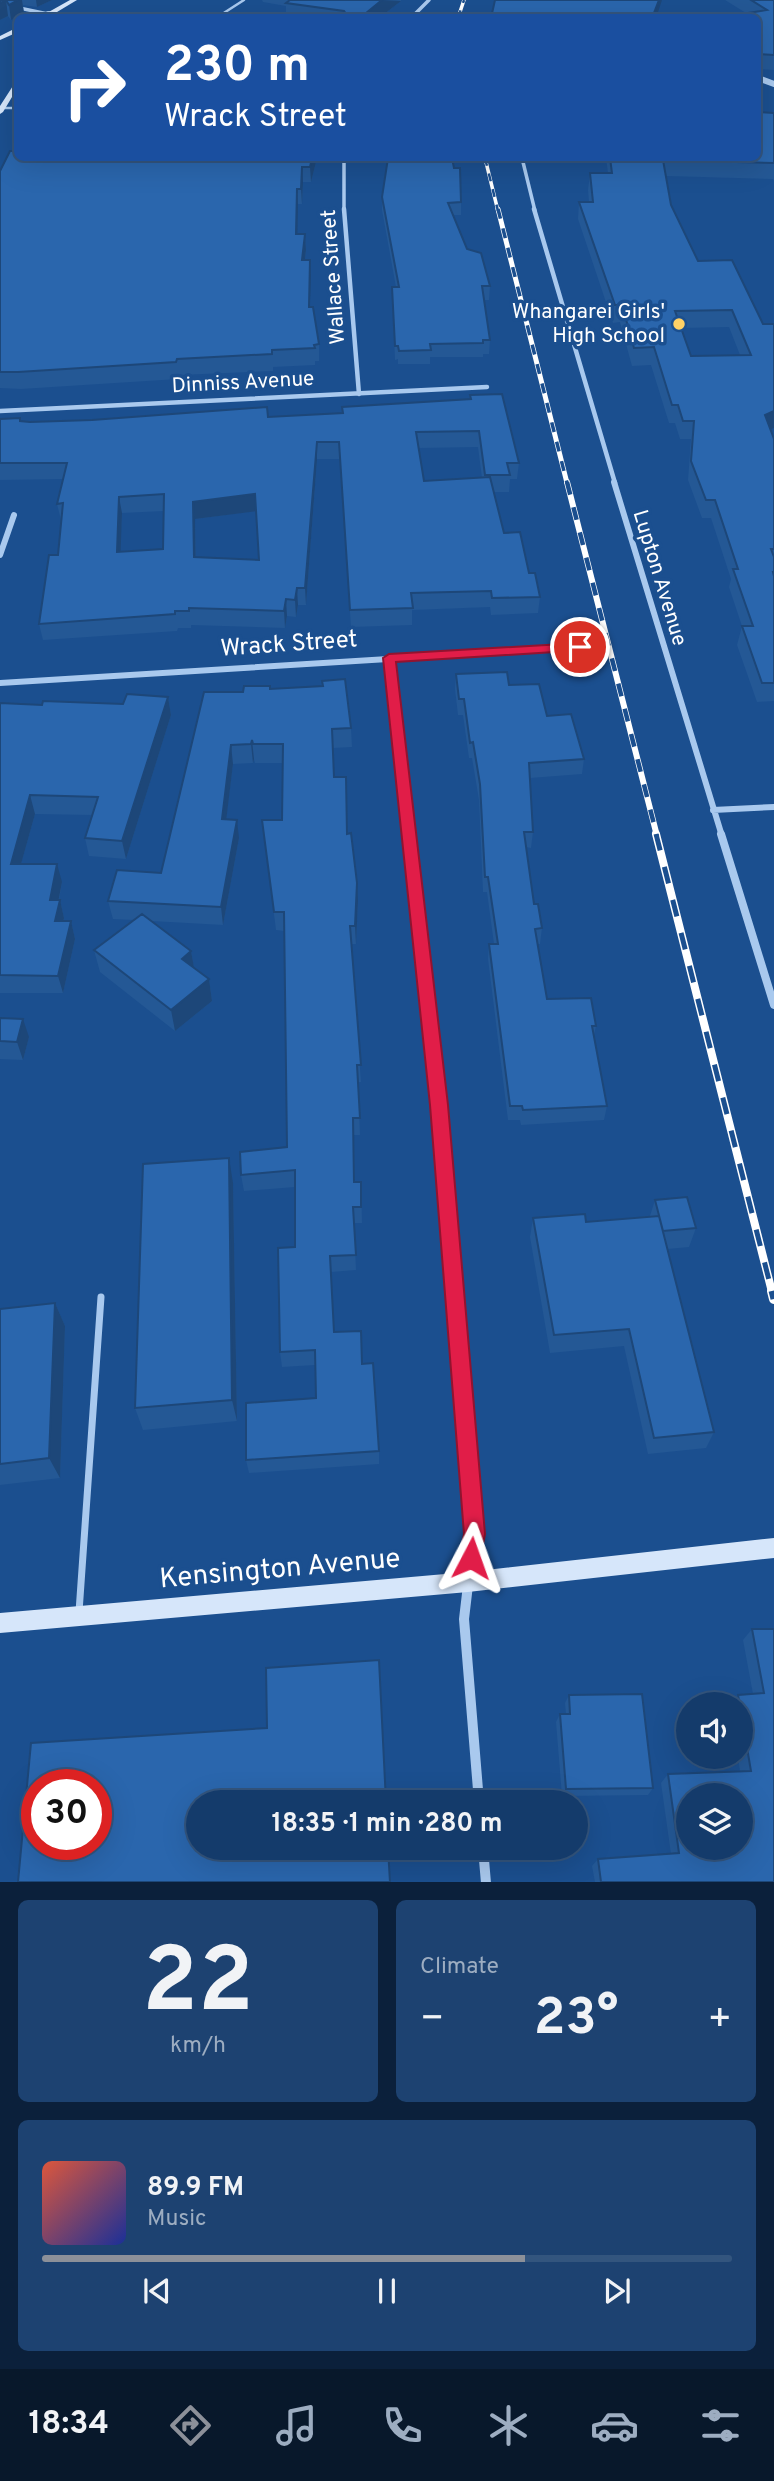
<!DOCTYPE html>
<meta charset="utf-8">
<style>
body{margin:0;font-family:Overpass,sans-serif;background:#1d4271;color:#f1f3f6;height:100vh;display:flex;flex-direction:column;font-size:26px;white-space:nowrap}
*{box-sizing:border-box;margin:0}
p{font-size:23px;color:#9dadc1}
.icon{flex:none;width:38px;height:38px;fill:none;stroke:currentColor;stroke-width:2;stroke-linecap:round;stroke-linejoin:round}
.map{position:relative;height:1882px;overflow:hidden}
.sheet{display:flex;flex-direction:column;gap:18px;padding:18px;background:#0b203b;flex:1}
.sheet>*{flex:none}
.top-card{position:absolute;left:14px;top:14px;width:747px;height:147px;border-radius:10px;box-shadow:0 7px 28px #0002,0 0 0 2px #33557e;background:#1a4fa0;color:#fff;overflow:hidden}
.tools{position:absolute;left:676px;top:1692px;display:grid;gap:14px}
.tools a{display:grid;place-items:center;width:77px;height:77px;border-radius:50%;background:#143b6b;box-shadow:0 7px 28px #0002,0 0 0 2px #33557e;font-size:35px}
.speed{position:absolute;left:21px;top:1769px;display:flex;gap:14px;font-size:35px;font-weight:700;text-align:center}
.speed>*{display:grid;place-content:center;width:91px;height:91px;border-radius:50%;background:#143b6b;box-shadow:0 7px 28px #0002,0 0 0 2px #33557e;line-height:1}
.speed .limit{border:10px solid #d22;background:#fff;color:#111}
.pin{position:absolute;display:grid;place-items:center;width:60px;height:60px;color:#fff;margin:-30px;border:4px solid #fff;border-radius:50%;box-shadow:0 2px 7px #0007}
.me{position:absolute;width:77px;margin:-38px;rotate:4deg;stroke-linejoin:round;filter:drop-shadow(0 0 5px #0008)}
.turn{display:flex;align-items:center;gap:24px;height:147px;padding:0 35px;font-size:32px}
.turn .icon{width:91px;height:91px;stroke-width:2.5}
.turn b{display:block;font-size:49px;line-height:60px}
.big{font-size:52px;font-weight:700;line-height:1.1}
.sheet .tile{flex:1;display:flex;flex-direction:column;justify-content:center;gap:10px;min-width:0;padding:0 24px;border-radius:10px;background:#1d4271}
.sheet .dial{align-items:center;gap:0}
.dial b{font-size:91px;line-height:1}
.song{display:flex;align-items:center;gap:21px}
.cover{width:84px;height:84px;border-radius:10px;background:linear-gradient(135deg,hsl(10 70% 55%),hsl(230 70% 35%))}
.played{height:7px;border-radius:4px;background:linear-gradient(90deg,#8c9099 70%,#33557e 70%)}
.keys{display:flex;justify-content:space-around;direction:ltr}
.heat{display:flex;justify-content:space-between;align-items:center;font-size:38px;direction:ltr}
.sheet .tiles{flex:1;display:grid;gap:18px;grid-template-columns:1fr 1fr}
.tile:last-child{grid-column:span 2}
.trip{position:absolute;left:186px;top:1790px;width:402px;height:70px;border-radius:35px;background:#143b6b;box-shadow:0 7px 28px #0002,0 0 0 2px #33557e;font-weight:700;line-height:70px;text-align:center}
.tab-bar{display:flex;height:112px;justify-content:space-around;align-items:center;background:#08182b;color:#9dadc1}
.tab-bar .icon{width:49px;height:49px}
.tab-bar .selected{color:#8c9099}
.tab-bar b{font-size:32px;color:#f1f3f6}
.map>svg:first-child{display:block}
.lines{fill:none;stroke-linecap:round;stroke-linejoin:round}
.service-far1{stroke:#a9c9ee;stroke-width:2.5}
.service{stroke:#a9c9ee;stroke-width:7}
.minor-far4{stroke:#a9c9ee;stroke-width:3.5}
.minor-far3{stroke:#a9c9ee;stroke-width:4.5}
.minor-far2{stroke:#a9c9ee;stroke-width:6}
.minor-far1{stroke:#a9c9ee;stroke-width:8}
.minor{stroke:#a9c9ee;stroke-width:10}
.tertiary{stroke:#a9c9ee;stroke-width:6}
.secondary{fill:#d6e6fa;fill-rule:evenodd}
.rail-far4-casing{stroke:#fff;stroke-width:3.5}
.rail-far3-casing{stroke:#fff;stroke-width:5}
.rail-far2-casing{stroke:#fff;stroke-width:6}
.rail-far1-casing{stroke:#fff;stroke-width:8}
.rail-casing{stroke:#fff;stroke-width:10}
.rail-far4{stroke:#1b4f8f;stroke-width:2.5;stroke-dasharray:8;stroke-linecap:butt}
.rail-far3{stroke:#1b4f8f;stroke-width:3.5;stroke-dasharray:10;stroke-linecap:butt}
.rail-far2{stroke:#1b4f8f;stroke-width:4.5;stroke-dasharray:13;stroke-linecap:butt}
.rail-far1{stroke:#1b4f8f;stroke-width:5;stroke-dasharray:17;stroke-linecap:butt}
.rail{stroke:#1b4f8f;stroke-width:7;stroke-dasharray:22;stroke-linecap:butt}
.wall{fill:#245895;fill-rule:evenodd}
.shaded-wall{fill:#1d4779}
.building{fill:#2a66ad;stroke:#1d4779;stroke-width:2;fill-rule:evenodd}
.route{fill:#e11d48;stroke:#92132f;stroke-width:2}
.poi-dot{fill:#ffd166;stroke:#1b4f8f;stroke-width:2.5}
.labels{text-anchor:middle;dominant-baseline:central;stroke-width:7;stroke-linejoin:round;paint-order:stroke}
.far-street-label{font-size:21px;fill:#fff;stroke:#1b4f8f}
.far-poi-label{font-size:21px;fill:#fff;stroke:#1b4f8f;text-anchor:end}
.street-label{font-size:24px;fill:#fff;stroke:#1b4f8f}
.near-street-label{font-size:28px;fill:#fff;stroke:#1b4f8f}
</style>
<div class="map">
<svg width="774" height="1883" viewBox="0 0 774 1883">
<rect width="100%" height="100%" fill="#1b4f8f"/>
<g class="lines">
<path class="service-far1" d="M 216,18 L 244,0
M 2,108 L 18,108"/>
<path class="service" d="M 79,1612 L 101,1297"/>
<path class="minor-far4" d="M 0,4 L 48,14
M 411,18 L 429,0
M 344,158 L 344,211
M 522,158 L 535,211"/>
<path class="minor-far3" d="M 344,209 L 359,394
M 534,209 L 615,483
M 0,411 L 487,387"/>
<path class="minor-far2" d="M 614,482 L 722,836
M 0,555 L 14,515
M 389,658 L 409,836
M 0,683 L 581,647
M 713,810 L 774,807"/>
<path class="minor-far1" d="M 409,834 L 439,1105 L 454,1292
M 721,834 L 774,1005"/>
<path class="minor" d="M 454,1291 L 474,1534 L 464,1619 L 479,1802
M 483,1848 L 486,1883"/>
<path class="tertiary" d="M 48,14 L 81,18
M 758,78 L 774,84"/>
<path class="secondary" d="M 70,0 L 77,0 L 47,18 L 38,18 Z
M 18,27 L 18,32 L 0,40 L 0,36 Z
M 18,78 L 18,87 L 3,112 L 0,114 L 0,106 Z
M 774,1538 L 774,1558 L 468,1592 L 0,1633 L 0,1613 L 468,1572 Z"/>
<defs>
<path id="rail-far4" d="M 458,18 L 464,0
M 485,158 L 498,211"/>
<path id="rail-far3" d="M 498,209 L 567,483"/>
<path id="rail-far2" d="M 567,482 L 657,836"/>
<path id="rail-far1" d="M 656,834 L 772,1292"/>
<path id="rail" d="M 772,1291 L 774,1299"/>
</defs>
<use href="#rail-far4" class="rail-far4-casing"/>
<use href="#rail-far3" class="rail-far3-casing"/>
<use href="#rail-far2" class="rail-far2-casing"/>
<use href="#rail-far1" class="rail-far1-casing"/>
<use href="#rail" class="rail-casing"/>
<use href="#rail-far4" class="rail-far4"/>
<use href="#rail-far3" class="rail-far3"/>
<use href="#rail-far2" class="rail-far2"/>
<use href="#rail-far1" class="rail-far1"/>
<use href="#rail" class="rail"/>
</g>
<path class="wall" d="M 0,0 L 52,0 L 37,7 L 23,5 L 24,14 L 11,20 L 8,16 L 0,20 Z
M 262,0 L 401,0 L 401,1 L 379,18 L 286,18 L 286,6 L 263,2 Z
M 725,0 L 774,0 L 774,70 L 758,69 L 758,18 L 746,13 Z
M 774,113 L 774,181 L 773,179 L 666,176 L 671,205 L 698,261 L 763,324 L 774,324 L 774,428 L 770,429 L 774,439 L 774,701 L 757,702 L 737,645 L 742,626 L 729,587 L 731,579 L 711,518 L 702,518 L 688,480 L 691,439 L 680,439 L 675,423 L 669,423 L 651,365 L 632,366 L 620,322 L 613,323 L 578,219 L 579,202 L 589,202 L 588,190 L 590,173 L 608,173 L 606,158 L 758,158 ZM 729,327 L 740,355 L 691,356 L 681,328 Z
M 18,137 L 18,158 L 317,158 L 311,182 L 303,182 L 302,204 L 298,204 L 297,234 L 305,234 L 306,250 L 305,260 L 310,260 L 310,307 L 319,344 L 319,361 L 315,361 L 315,365 L 273,367 L 273,371 L 179,375 L 178,379 L 21,389 L 0,388 L 0,171 L 15,151 L 14,143 Z
M 382,197 L 461,202 L 461,215 L 453,215 L 467,249 L 490,286 L 489,300 L 484,300 L 490,340 L 489,354 L 483,354 L 483,357 L 430,357 L 430,364 L 398,364 L 398,359 L 395,360 L 392,287 L 396,287 L 382,210 Z
M 470,395 L 519,463 L 517,479 L 510,479 L 509,492 L 493,492 L 504,533 L 529,573 L 540,597 L 538,613 L 491,615 L 490,607 L 412,610 L 412,625 L 351,627 L 340,459 L 317,459 L 306,605 L 298,605 L 296,617 L 287,616 L 285,628 L 191,625 L 191,628 L 178,628 L 177,631 L 43,640 L 39,624 L 58,555 L 61,520 L 57,504 L 63,479 L 0,480 L 0,419 L 20,418 L 21,421 L 30,422 L 268,417 L 343,413 L 342,407 L 470,400 ZM 478,447 L 482,478 L 424,481 L 419,448 ZM 164,511 L 163,549 L 120,551 L 122,513 ZM 256,511 L 259,560 L 196,557 L 195,519 Z
M 456,674 L 509,685 L 547,716 L 584,759 L 582,774 L 530,778 L 533,832 L 531,848 L 526,847 L 534,904 L 542,928 L 540,944 L 538,944 L 547,999 L 596,1026 L 594,1035 L 607,1106 L 604,1120 L 521,1125 L 520,1120 L 508,1120 L 488,959 L 489,944 L 494,944 L 487,892 L 483,892 L 479,800 L 472,758 L 469,758 L 463,715 L 458,715 L 455,689 Z
M 270,689 L 351,728 L 352,747 L 333,748 L 334,777 L 347,834 L 357,883 L 358,901 L 356,944 L 351,944 L 361,1082 L 358,1082 L 360,1135 L 354,1135 L 355,1182 L 361,1182 L 362,1223 L 354,1223 L 356,1270 L 331,1272 L 334,1332 L 362,1364 L 379,1451 L 379,1464 L 249,1473 L 246,1460 L 316,1398 L 315,1365 L 282,1367 L 280,1352 L 295,1247 L 295,1187 L 244,1191 L 241,1175 L 287,1147 L 284,931 L 276,930 L 262,820 L 282,820 L 283,763 L 255,763 L 254,759 L 253,763 L 233,764 L 226,819 L 239,838 L 223,925 L 152,921 L 191,951 L 194,968 L 209,979 L 212,1001 L 175,1031 L 100,972 L 94,950 L 134,920 L 113,919 L 108,901 L 161,873 L 243,692 Z
M 168,697 L 171,715 L 126,859 L 89,856 L 85,838 L 92,815 L 35,814 L 21,864 L 62,882 L 59,900 L 60,900 L 64,918 L 64,921 L 71,921 L 75,939 L 63,993 L 0,993 L 0,703 L 42,705 L 123,704 Z
M 0,1018 L 29,1037 L 23,1060 L 0,1059 Z
M 233,1183 L 237,1421 L 143,1430 L 135,1408 Z
M 655,1200 L 696,1228 L 689,1247 L 667,1249 L 714,1432 L 706,1448 L 648,1454 L 624,1346 L 550,1353 L 530,1237 L 533,1218 L 586,1222 L 650,1216 Z
M 55,1303 L 65,1326 L 60,1478 L 0,1485 L 0,1309 Z
M 752,1629 L 774,1629 L 774,1882 L 595,1882 L 592,1866 L 598,1859 L 671,1854 L 661,1783 L 668,1774 L 740,1771 L 738,1757 L 740,1757 L 740,1704 L 730,1704 L 738,1695 L 753,1694 L 743,1640 Z
M 569,1695 L 653,1788 L 648,1795 L 562,1796 L 556,1722 L 560,1714 L 566,1714 L 565,1703 Z"/>
<path class="shaded-wall" d="M 6,0 L 8,16 L 0,20 L 0,3 Z
M 18,0 L 22,0 L 24,14 L 11,20 L 9,5 Z
M 36,0 L 52,0 L 37,7 Z
M 382,0 L 401,1 L 379,18 L 360,18 Z
M 659,0 L 662,0 L 656,18 L 652,18 Z
M 312,158 L 317,158 L 311,182 L 310,167 Z
M 302,167 L 303,182 L 302,204 L 301,189 Z
M 297,189 L 298,204 L 297,250 L 296,234 Z
M 305,234 L 306,250 L 303,276 L 302,260 Z
M 310,260 L 311,276 L 309,323 L 309,307 Z
M 774,411 L 774,428 L 761,433 L 765,415 Z
M 317,442 L 317,459 L 306,605 L 305,588 Z
M 255,494 L 257,511 L 195,519 L 196,574 L 194,557 L 193,502 Z
M 119,497 L 122,513 L 120,568 L 117,552 Z
M 297,588 L 298,605 L 296,617 L 295,600 Z
M 286,599 L 287,616 L 285,628 L 284,611 Z
M 168,697 L 171,715 L 126,859 L 122,841 Z
M 252,740 L 254,759 L 253,763 L 251,744 Z
M 231,745 L 233,764 L 224,838 L 222,819 Z
M 30,795 L 35,814 L 16,882 L 11,864 Z
M 237,820 L 239,838 L 223,925 L 221,907 Z
M 57,864 L 62,882 L 55,918 L 50,900 Z
M 357,883 L 358,901 L 356,944 L 355,926 Z
M 60,900 L 64,918 L 60,939 L 55,921 Z
M 71,921 L 75,939 L 63,993 L 58,976 Z
M 191,951 L 195,973 L 182,959 Z
M 209,979 L 212,1001 L 175,1031 L 171,1010 Z
M 23,1019 L 29,1037 L 23,1060 L 17,1042 Z
M 229,1158 L 233,1183 L 237,1421 L 232,1400 Z
M 55,1303 L 65,1326 L 60,1478 L 49,1458 Z"/>
<path class="building" d="M 0,0 L 18,0 L 9,5 L 6,0 L 0,3 Z
M 290,0 L 382,0 L 360,18 L 349,18 L 344,11 L 286,3 Z
M 495,0 L 659,0 L 652,18 L 491,18 Z
M 751,0 L 774,0 L 774,55 L 758,54 L 758,18 L 715,18 L 767,10 Z
M 758,112 L 774,113 L 774,163 L 663,160 L 671,205 L 698,261 L 732,260 L 763,324 L 774,324 L 774,411 L 765,415 L 774,439 L 774,549 L 771,549 L 774,557 L 774,572 L 773,572 L 774,576 L 774,683 L 762,683 L 742,626 L 753,626 L 733,569 L 738,569 L 715,500 L 706,500 L 691,461 L 694,421 L 683,421 L 678,405 L 672,405 L 654,347 L 634,348 L 622,305 L 615,305 L 579,202 L 593,202 L 590,173 L 612,173 L 610,158 L 758,158 ZM 732,310 L 751,355 L 691,356 L 675,311 Z
M 10,151 L 18,151 L 18,158 L 312,158 L 310,167 L 302,167 L 301,189 L 297,189 L 296,234 L 305,234 L 302,260 L 310,260 L 309,307 L 313,307 L 319,344 L 314,345 L 315,348 L 272,350 L 272,354 L 177,359 L 176,362 L 18,372 L 0,372 L 0,171 Z
M 388,158 L 452,158 L 454,168 L 460,168 L 461,202 L 448,203 L 467,249 L 481,253 L 490,286 L 482,286 L 490,340 L 483,340 L 483,343 L 430,344 L 431,350 L 399,351 L 398,346 L 395,346 L 392,287 L 399,287 L 382,197 Z
M 502,394 L 519,463 L 507,463 L 510,475 L 485,475 L 479,431 L 416,432 L 424,481 L 490,477 L 504,533 L 520,532 L 529,573 L 535,573 L 540,597 L 492,598 L 491,591 L 411,593 L 413,608 L 350,610 L 339,442 L 317,442 L 305,588 L 297,588 L 295,600 L 286,599 L 284,611 L 189,608 L 189,611 L 175,611 L 175,614 L 39,624 L 49,555 L 58,555 L 63,503 L 57,504 L 67,463 L 0,463 L 0,419 L 20,418 L 20,421 L 30,422 L 92,420 L 267,407 L 268,417 L 343,413 L 342,407 L 471,399 L 470,395 ZM 164,494 L 163,549 L 117,552 L 119,497 ZM 255,494 L 259,560 L 194,557 L 193,502 Z
M 507,672 L 509,685 L 539,684 L 547,716 L 571,714 L 584,759 L 529,763 L 533,832 L 524,832 L 534,904 L 538,904 L 542,928 L 535,929 L 547,999 L 591,998 L 596,1026 L 592,1026 L 607,1106 L 523,1110 L 522,1106 L 510,1106 L 489,944 L 498,944 L 488,877 L 485,877 L 480,784 L 473,742 L 470,743 L 464,699 L 459,699 L 456,674 Z
M 345,679 L 351,728 L 332,729 L 334,777 L 346,777 L 347,834 L 351,833 L 357,883 L 355,926 L 350,926 L 361,1065 L 357,1065 L 360,1118 L 353,1118 L 354,1182 L 361,1182 L 361,1207 L 353,1207 L 356,1255 L 330,1256 L 334,1332 L 361,1331 L 362,1364 L 373,1363 L 379,1451 L 246,1460 L 246,1403 L 316,1398 L 315,1350 L 280,1352 L 278,1248 L 295,1247 L 295,1170 L 241,1175 L 240,1152 L 287,1147 L 284,912 L 274,912 L 262,820 L 282,820 L 283,744 L 253,744 L 252,740 L 251,744 L 231,745 L 222,819 L 237,820 L 221,907 L 108,901 L 117,870 L 161,873 L 204,692 L 243,692 L 244,686 L 270,686 L 270,689 L 323,686 L 322,681 Z
M 127,694 L 168,697 L 122,841 L 85,838 L 98,797 L 30,795 L 11,864 L 57,864 L 50,900 L 60,900 L 55,921 L 71,921 L 58,976 L 0,975 L 0,703 L 42,705 L 43,701 L 123,704 Z
M 142,914 L 191,951 L 182,959 L 209,979 L 171,1010 L 94,950 Z
M 0,1018 L 23,1019 L 17,1042 L 0,1041 Z
M 229,1158 L 232,1400 L 135,1408 L 143,1164 Z
M 687,1197 L 696,1228 L 663,1231 L 655,1200 Z
M 585,1214 L 586,1222 L 659,1216 L 714,1432 L 654,1438 L 629,1329 L 554,1335 L 533,1218 Z
M 55,1303 L 49,1458 L 0,1464 L 0,1309 Z
M 752,1629 L 774,1629 L 774,1882 L 601,1882 L 598,1859 L 679,1853 L 668,1774 L 751,1771 L 738,1695 L 764,1693 ZM 688,1796 L 740,1796 L 740,1848 L 688,1848 Z
M 379,1660 L 386,1802 L 198,1802 L 198,1848 L 388,1848 L 390,1882 L 18,1882 L 31,1743 L 267,1728 L 266,1668 ZM 37,1785 L 96,1785 L 96,1844 L 37,1844 Z
M 642,1694 L 653,1788 L 566,1789 L 560,1714 L 570,1714 L 569,1695 Z"/>
<path class="route" d="M 580,643 L 585,644 L 585,650 L 396,662 L 448,1105 L 485,1534 L 479,1565 L 471,1569 L 464,1565 L 460,1558 L 464,1534 L 430,1105 L 383,658 L 389,654 Z"/>
<circle class="poi-dot" cx="679" cy="324" r="7"/>
<g class="labels">
<g class="far-street-label">
<text transform="translate(334 277) rotate(-94)">Wallace Street</text>
<text transform="translate(243 383) rotate(-3)">Dinniss Avenue</text>
<text transform="translate(659 578) rotate(73)">Lupton Avenue</text>
</g>
<g class="far-poi-label">
<text x="665" y="312">Whangarei Girls'<tspan x="665" dy="24">High School</tspan></text>
</g>
<g class="street-label">
<text transform="translate(289 645) rotate(-4)">Wrack Street</text>
</g>
<g class="near-street-label">
<text transform="translate(280 1570) rotate(-5)">Kensington Avenue</text>
</g>
</g>
</svg>
<div class="tools">
<a><svg class="icon" aria-label="sound" viewBox="0 0 24 24"><path d="M4 9h4l5-4v14l-5-4H4zM17 9q2 3 0 6"/></svg></a>
<a><svg class="icon" aria-label="layers" viewBox="0 0 24 24"><path d="M12 4l9 5-9 5-9-5zM3 14l9 5 9-5"/></svg></a>
</div>
<div class="speed"><div class="limit">30</div></div>
<div class="pin" style="left:580px;top:647px;background:#d93025"><svg class="icon" aria-label="arrive" viewBox="0 0 24 24"><path d="M6 21V4h12l-3 4 3 4H6"/></svg></div>
<svg class="me" style="left:471px;top:1558px" viewBox="-20 -20 40 40"><path d="M0-17L14 15 0 8-14 15z" fill="#e11d48" stroke="#fff" stroke-width="4"/></svg>
<div class="trip">18:35 · 1 min · 280 m</div>
<div class="top-card">
<div class="turn"><svg class="icon" aria-label="right" viewBox="0 0 24 24"><path d="M7 20v-9h11M14 6l5 5-5 5"/></svg><div><b>230 m</b>Wrack Street</div></div>
</div>
</div>
<section class="sheet">
<div class="tiles">
<div class="tile dial"><b>22</b><p>km/h</p></div>
<div class="tile"><p>Climate</p>
<div class="heat"><a>−</a><b class="big">23°</b><a>+</a></div>
</div>
<div class="tile">
<div class="song"><i class="cover"></i><div><b>89.9 FM</b><p>Music</p></div></div>
<div class="played"></div>
<div class="keys"><svg class="icon" aria-label="previous" viewBox="0 0 24 24"><path d="M18 5L8 12l10 7zM5 5v14"/></svg><svg class="icon" aria-label="pause" viewBox="0 0 24 24"><path d="M8 5v14M16 5v14"/></svg><svg class="icon" aria-label="next" viewBox="0 0 24 24"><path d="M6 5l10 7-10 7zM19 5v14"/></svg></div>
</div>
</div>
</section>
<nav class="tab-bar">
<b>18:34</b>
<svg class="icon selected" aria-label="directions" viewBox="0 0 24 24"><path d="M12 3l9 9-9 9-9-9zM9 14v-3h6M13 9l2 2-2 2"/></svg>
<svg class="icon" aria-label="music" viewBox="0 0 24 24"><path d="M9 18V5l10-2v13"/><circle cx="6" cy="18" r="3"/><circle cx="16" cy="16" r="3"/></svg>
<svg class="icon" aria-label="phone" viewBox="0 0 24 24"><path d="M5 4h4l2 5-3 2q2 4 5 5l2-3 5 2v4C11 20 4 13 5 4z"/></svg>
<svg class="icon" aria-label="climate" viewBox="0 0 24 24"><path d="M12 3v18M4 7l16 10M4 17L20 7"/></svg>
<svg class="icon" aria-label="car" viewBox="0 0 24 24"><path d="M5 17H2v-5l4-1 3-4h7l3 4 3 1v5h-3M9 17h6M6 11h13"/><circle cx="7" cy="17" r="2"/><circle cx="17" cy="17" r="2"/></svg>
<svg class="icon" aria-label="filters" viewBox="0 0 24 24"><path d="M4 7h16M4 17h16"/><circle cx="9" cy="7" r="2"/><circle cx="15" cy="17" r="2"/></svg>
</nav>
